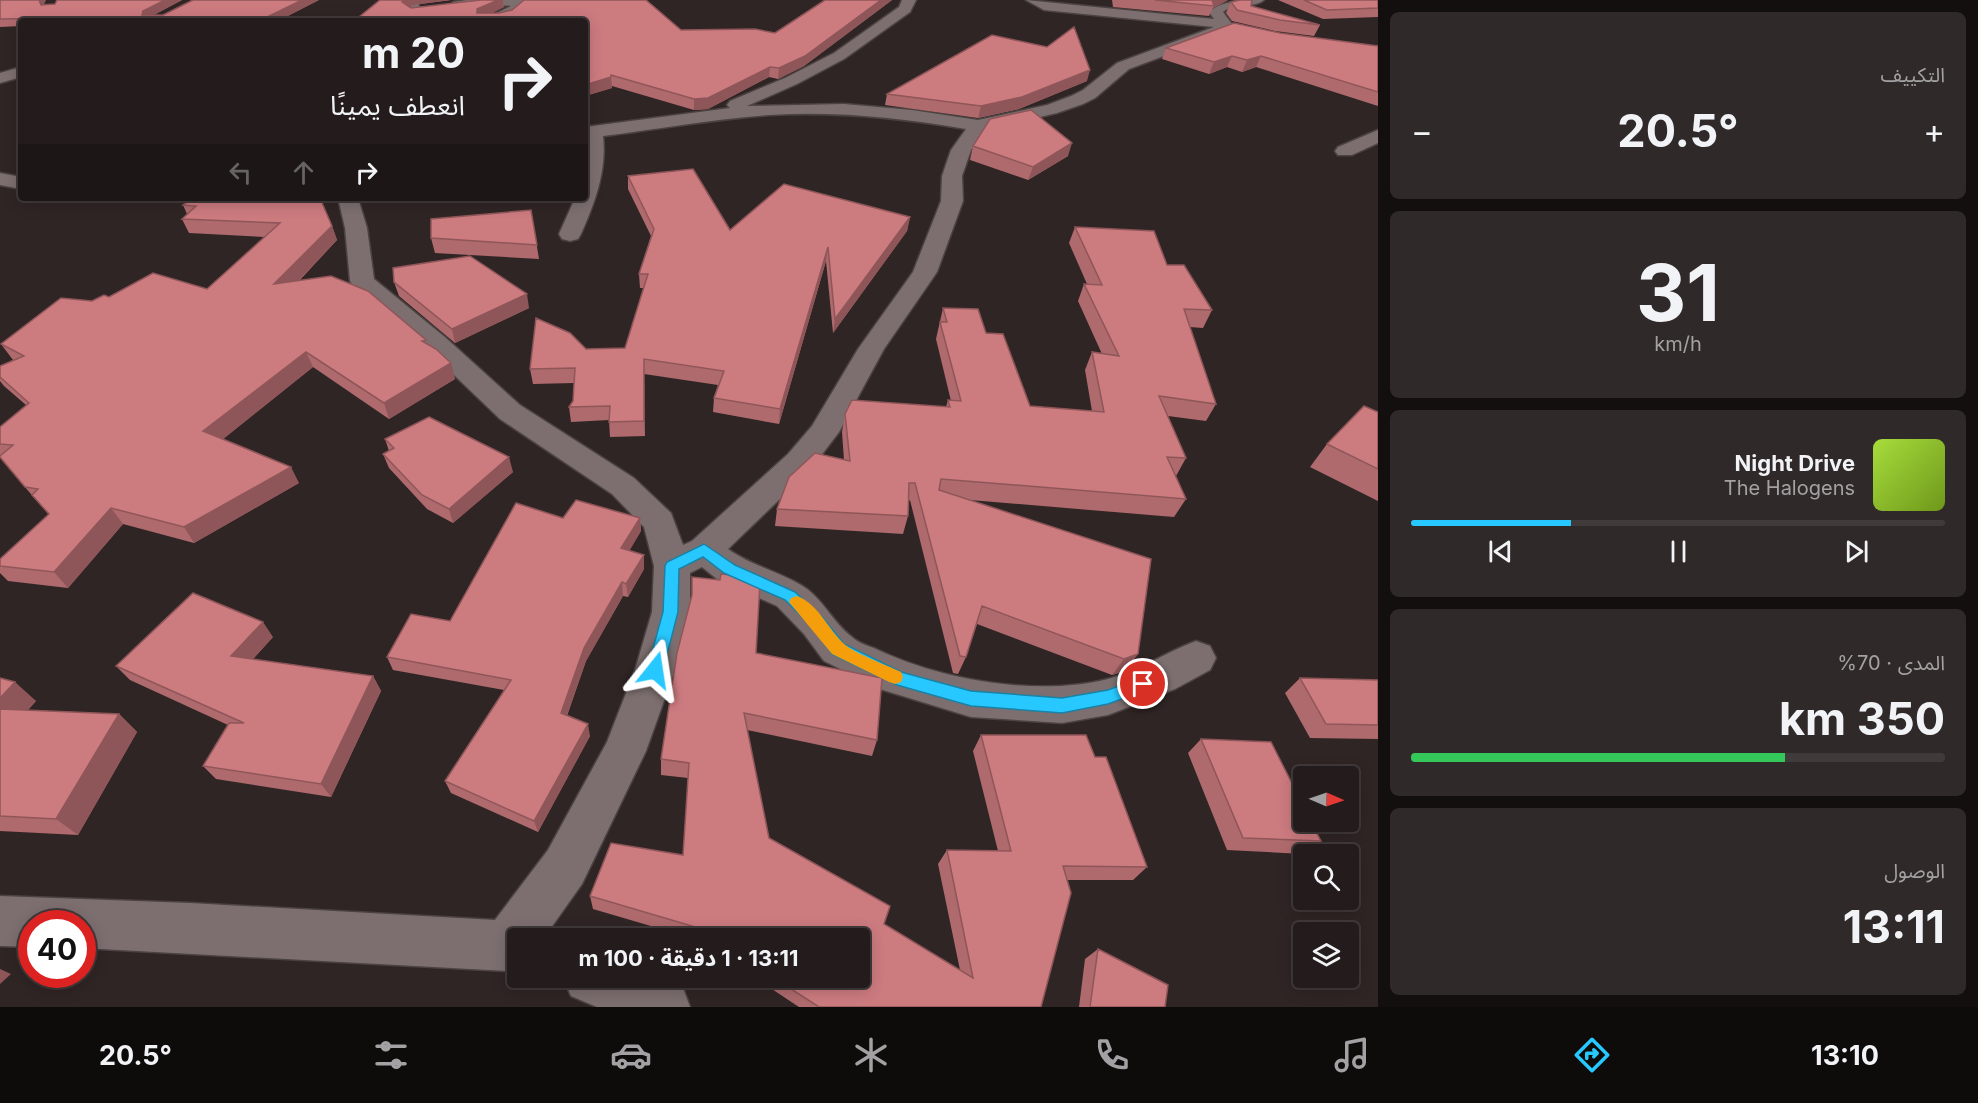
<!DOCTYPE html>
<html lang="ar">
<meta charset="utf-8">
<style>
body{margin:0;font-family:Inter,"Noto Sans Arabic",sans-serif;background:#302929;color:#f1f3f6;direction:rtl;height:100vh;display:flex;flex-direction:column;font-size:22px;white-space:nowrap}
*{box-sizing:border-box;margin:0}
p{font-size:20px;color:#a3a1a3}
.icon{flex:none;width:33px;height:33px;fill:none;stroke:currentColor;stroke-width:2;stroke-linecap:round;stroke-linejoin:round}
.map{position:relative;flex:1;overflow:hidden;direction:ltr}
.details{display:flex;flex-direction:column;gap:12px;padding:12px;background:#140f0f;width:600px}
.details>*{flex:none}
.guide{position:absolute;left:18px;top:18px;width:570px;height:183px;border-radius:6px;box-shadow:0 3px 15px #0003,0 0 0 2px #413a3b;direction:rtl;background:#241c1c;color:#f1f3f6;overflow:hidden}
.needle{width:39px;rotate:92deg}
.controls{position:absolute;left:1293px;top:766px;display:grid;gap:12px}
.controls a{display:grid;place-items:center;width:66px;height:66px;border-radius:6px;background:#241c1c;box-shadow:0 3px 15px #0003,0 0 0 2px #413a3b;font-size:30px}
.speed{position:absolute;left:18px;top:910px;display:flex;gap:12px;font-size:30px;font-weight:700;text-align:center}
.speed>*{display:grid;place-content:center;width:78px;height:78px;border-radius:50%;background:#241c1c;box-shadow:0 3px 15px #0003,0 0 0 2px #413a3b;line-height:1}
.speed .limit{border:9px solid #d22;background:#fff;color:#111}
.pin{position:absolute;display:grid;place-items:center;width:51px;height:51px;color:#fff;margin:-26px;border:3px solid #fff;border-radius:50%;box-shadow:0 2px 6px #0007}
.me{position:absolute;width:66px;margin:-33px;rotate:15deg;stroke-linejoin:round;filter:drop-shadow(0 0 4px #0008)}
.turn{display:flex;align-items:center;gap:21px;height:126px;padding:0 24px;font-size:27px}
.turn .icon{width:78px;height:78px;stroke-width:2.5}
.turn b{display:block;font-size:42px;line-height:51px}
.lanes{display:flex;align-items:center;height:57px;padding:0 24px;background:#0003;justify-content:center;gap:30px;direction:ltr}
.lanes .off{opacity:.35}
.big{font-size:45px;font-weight:700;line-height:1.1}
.details .tile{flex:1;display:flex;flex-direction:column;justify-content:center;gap:9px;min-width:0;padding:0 21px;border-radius:9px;background:#302929}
.details .dial{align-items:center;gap:0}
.dial b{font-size:78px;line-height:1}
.song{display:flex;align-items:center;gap:18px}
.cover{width:72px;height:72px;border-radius:9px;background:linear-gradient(135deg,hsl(80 70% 55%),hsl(80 70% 35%))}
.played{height:6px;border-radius:3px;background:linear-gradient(90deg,#27c8ff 30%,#413a3b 30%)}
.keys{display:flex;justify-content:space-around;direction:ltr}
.heat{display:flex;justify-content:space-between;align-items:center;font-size:33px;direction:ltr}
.charge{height:9px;border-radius:4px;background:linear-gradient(90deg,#34c759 70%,#413a3b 0)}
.trip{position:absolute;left:507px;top:928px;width:363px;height:60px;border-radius:6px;background:#241c1c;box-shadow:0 3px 15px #0003,0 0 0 2px #413a3b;font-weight:700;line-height:60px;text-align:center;direction:rtl}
.tab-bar{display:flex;height:96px;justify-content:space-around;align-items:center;background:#0e0b0b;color:#a3a1a3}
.tab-bar .icon{width:42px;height:42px}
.tab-bar .current{color:#27c8ff}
.tab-bar b{font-size:27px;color:#f1f3f6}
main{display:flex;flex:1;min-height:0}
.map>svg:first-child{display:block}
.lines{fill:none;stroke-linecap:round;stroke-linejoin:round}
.minor-casing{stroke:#4b4242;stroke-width:3}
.minor{fill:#7d6f6f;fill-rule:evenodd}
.wall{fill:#af6a6d}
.shaded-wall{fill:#8f5659}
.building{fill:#cc7b7f;stroke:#8f5659;stroke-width:1.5}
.route{fill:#27c8ff;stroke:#1982a6;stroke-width:1.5}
.slow{fill:#f59e0b}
</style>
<main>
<section class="details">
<div class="tile"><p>التكييف</p>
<div class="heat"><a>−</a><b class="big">20.5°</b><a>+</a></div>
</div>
<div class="tile dial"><b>31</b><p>km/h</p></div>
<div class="tile">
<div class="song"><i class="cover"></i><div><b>Night Drive</b><p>The Halogens</p></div></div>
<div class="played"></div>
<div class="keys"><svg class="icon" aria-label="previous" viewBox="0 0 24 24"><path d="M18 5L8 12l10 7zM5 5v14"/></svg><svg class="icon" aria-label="pause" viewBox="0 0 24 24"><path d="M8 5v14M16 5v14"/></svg><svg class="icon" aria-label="next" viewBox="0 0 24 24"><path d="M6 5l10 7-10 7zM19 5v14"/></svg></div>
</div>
<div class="tile"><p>المدى · 70%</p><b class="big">350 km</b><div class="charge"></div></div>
<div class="tile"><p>الوصول</p><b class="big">13:11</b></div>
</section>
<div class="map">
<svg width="1378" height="1007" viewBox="0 0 1378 1007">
<rect width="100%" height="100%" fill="#302525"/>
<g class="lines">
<defs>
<path id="minor" d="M 404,0 L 418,0 L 420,11 L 414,21 L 400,21 L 406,11 Z
M 467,0 L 523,0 L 526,3 C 518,22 497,21 480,21 L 511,6 C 496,3 461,13 451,5 L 453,2 Z
M 902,0 L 916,0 L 910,12 L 844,59 L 797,84 L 747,106 L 844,104 L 912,110 L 978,120 L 1047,105 L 1071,96 L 1083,90 L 1117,63 L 1214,27 L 1044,10 L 1026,0 L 1214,19 L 1209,12 C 1222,0 1244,0 1264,0 C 1253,9 1235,2 1223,12 L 1232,24 L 1228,32 L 1129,69 L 1095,98 L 1083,104 L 1057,113 L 985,130 L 971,150 L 962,176 L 963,201 L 937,272 L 884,349 L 839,432 L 810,470 L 728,549 C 750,565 777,571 801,585 C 822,597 833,623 852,637 C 858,643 869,646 876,649 C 941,680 1038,697 1108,679 C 1139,671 1166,652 1196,641 L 1210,646 L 1216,658 L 1210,670 L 1175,689 L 1108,715 L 1062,723 L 971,717 L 883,690 L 824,661 L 804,634 L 777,606 L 717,579 L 702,567 L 690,573 L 690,612 L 675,670 L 646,751 L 582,884 L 543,939 L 518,939 L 518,975 L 507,971 L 82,948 L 82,924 L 32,924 L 32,947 L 0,946 L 0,896 L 190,903 L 495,920 L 548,850 L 607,742 L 635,670 L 652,612 L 654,566 L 644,527 L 612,494 L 500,419 L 428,350 L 353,286 L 350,281 L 345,228 L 338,198 L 358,198 L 367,228 L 374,279 L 446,338 L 520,405 L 634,478 L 671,513 L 683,545 L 692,541 L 788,454 L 812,426 L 858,349 L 913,272 L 941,201 L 942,176 L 951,150 L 966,129 C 901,118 836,111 770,115 C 714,119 659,129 603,136 C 607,171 595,202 581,234 L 578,239 L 570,241 L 562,239 L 559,234 L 575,198 L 585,198 L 585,127 L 730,108 L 727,105 L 730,101 L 785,78 L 834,53 L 899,7 Z
M 21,67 L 21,77 L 0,83 L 0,73 Z
M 1378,130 L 1378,143 L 1352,155 L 1338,155 L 1335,151 L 1338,147 Z
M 0,173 L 21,177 L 21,189 L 0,185 Z
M 563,978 L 657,978 L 683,988 L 690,1007 L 597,1007 L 571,996 Z"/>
</defs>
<use href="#minor" class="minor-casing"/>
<use href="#minor" class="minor"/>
</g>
<path class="wall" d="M 0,0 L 44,5 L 55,4 L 57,0 L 182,0 L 154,15 L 163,15 L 319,0 L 278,21 L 21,21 L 21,26 L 0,27 Z
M 380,0 L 451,0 L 413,5 L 410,7 L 411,8 L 481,0 L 503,0 L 504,7 L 492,13 L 499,13 L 512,10 L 524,0 L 646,0 L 681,30 L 755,29 L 775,33 L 825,0 L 892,0 L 804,66 L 778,79 L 769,77 L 708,109 L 694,110 L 612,86 L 612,88 L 585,96 L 585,21 L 354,21 Z
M 1112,0 L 1228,0 L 1213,8 L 1209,16 L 1113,7 Z
M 1278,0 L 1378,0 L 1378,17 L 1323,19 Z
M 1231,2 L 1320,25 L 1314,36 L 1275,31 L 1232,21 L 1226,13 Z
M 1280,33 L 1378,46 L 1378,106 L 1256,67 L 1242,72 L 1227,67 L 1209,74 L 1162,59 L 1166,48 Z
M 1087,81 L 1019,109 L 978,118 L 885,105 L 887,94 Z
M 973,146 L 1068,156 L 1028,180 L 970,160 Z
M 628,176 L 730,230 L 910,217 L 907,231 L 833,333 L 826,261 L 779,424 L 713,412 L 714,398 L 718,385 L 644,374 L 645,436 L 610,437 L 609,420 L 571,422 L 569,407 L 573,401 L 574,383 L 533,384 L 530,369 L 586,349 L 625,348 L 644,288 L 640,288 L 639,274 L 651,236 L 628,189 Z
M 321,202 L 332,226 L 337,240 L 299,281 L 427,344 L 455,379 L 389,419 L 313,367 L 223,439 L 299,483 L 194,543 L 123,524 L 68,588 L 8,581 L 0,573 L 0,559 L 49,515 L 0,458 L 0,427 L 26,405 L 4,386 L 0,381 L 0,366 L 13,360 L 1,344 L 92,301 L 109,297 L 207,289 L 265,237 L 189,233 L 182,219 L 187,214 L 183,205 Z
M 531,210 L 539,259 L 435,253 L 431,238 Z
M 1075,227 L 1167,265 L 1212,310 L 1203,328 L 1190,327 L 1216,404 L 1206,421 L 1168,416 L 1186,458 L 1176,476 L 1186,499 L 1174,517 L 970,500 L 1138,654 L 1125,671 L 1112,675 L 977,624 L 966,657 L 958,674 L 953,673 L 910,500 L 909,501 L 908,516 L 903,534 L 775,526 L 777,509 L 844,460 L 842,432 L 845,414 L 946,407 L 948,400 L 951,401 L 936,339 L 943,308 L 986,333 L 1030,406 L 1092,411 L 1085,370 L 1092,352 L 1102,354 L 1078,301 L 1084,284 L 1087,284 L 1069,243 Z
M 394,282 L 529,308 L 455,343 L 399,296 Z
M 1378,412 L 1378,501 L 1310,467 L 1327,444 Z
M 385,439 L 513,472 L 453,523 L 427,509 L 389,468 L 383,454 L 389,451 Z
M 563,518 L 640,518 L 641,531 L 629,550 L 644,569 L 628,597 L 623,596 L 586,661 L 567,716 L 590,736 L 538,832 L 451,793 L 445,781 L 504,690 L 393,670 L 387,657 L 450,621 Z
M 273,637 L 253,659 L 373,676 L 381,691 L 331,797 L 216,779 L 203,766 L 228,725 L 130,680 L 116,666 Z
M 756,653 L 877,740 L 872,756 L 747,730 L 769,838 L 884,924 L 960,970 L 938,864 L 947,850 L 998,851 L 973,751 L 981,735 L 1095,757 L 1147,867 L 1133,880 L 1067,880 L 1041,1007 L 799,1007 L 755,978 L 860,978 L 860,939 L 695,939 L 593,909 L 590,896 L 683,855 L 688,778 L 661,775 L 661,759 Z
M 0,678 L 36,701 L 28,710 L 119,714 L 137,732 L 78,835 L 0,831 Z
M 1300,678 L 1378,680 L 1378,739 L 1310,738 L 1285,693 Z
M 1201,739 L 1321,841 L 1303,854 L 1227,850 L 1188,753 Z
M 1098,949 L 1165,1007 L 1079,1007 L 1085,959 Z"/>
<path class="shaded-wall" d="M 39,0 L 46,0 L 43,7 Z
M 165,0 L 182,0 L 146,19 L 142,15 L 143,11 Z
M 302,0 L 319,0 L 278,21 L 259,21 Z
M 405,0 L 451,0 L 413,5 L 404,12 L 402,2 Z
M 498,0 L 503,0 L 504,7 L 479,19 L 477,13 L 477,9 Z
M 881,0 L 892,0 L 804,66 L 778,79 L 779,68 Z
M 1212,0 L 1228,0 L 1213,8 L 1214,6 Z
M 1232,56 L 1227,67 L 1209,74 L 1214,62 Z
M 1261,56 L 1256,67 L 1242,72 L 1247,60 Z
M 770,67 L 769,77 L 708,109 L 694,110 L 694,99 Z
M 1090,70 L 1087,81 L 1019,109 L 978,118 L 981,106 Z
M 611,77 L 612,88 L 585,96 L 585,85 Z
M 1072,143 L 1068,156 L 1028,180 L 1033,167 Z
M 910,217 L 907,231 L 833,333 L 835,319 Z
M 332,226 L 337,240 L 280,300 L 274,284 Z
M 828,247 L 826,261 L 779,424 L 780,409 Z
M 527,294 L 529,308 L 455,343 L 452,329 Z
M 306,352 L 313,367 L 212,448 L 203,431 Z
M 644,359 L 644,374 L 645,436 L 644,421 Z
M 451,363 L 455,379 L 389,419 L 384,403 Z
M 509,457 L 513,472 L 453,523 L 449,509 Z
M 291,467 L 299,483 L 194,543 L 184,527 Z
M 111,508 L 123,524 L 68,588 L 54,572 Z
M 640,518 L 641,531 L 623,562 L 621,548 Z
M 644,555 L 644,569 L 628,597 L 626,584 Z
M 622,582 L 623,596 L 586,661 L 563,726 L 561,713 L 584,648 Z
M 263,622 L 273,637 L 242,671 L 231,656 Z
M 1138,654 L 1125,671 L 1112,675 L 1124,659 Z
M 373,676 L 381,691 L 331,797 L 321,784 Z
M 15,682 L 36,701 L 13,726 L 0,716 L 0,698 Z
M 119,714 L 137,732 L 78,835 L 56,819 Z
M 588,724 L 590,736 L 538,832 L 534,821 Z
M 0,969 L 11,974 L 0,984 Z"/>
<path class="building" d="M 0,0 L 39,0 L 41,5 L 55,4 L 57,0 L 165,0 L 143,11 L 142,15 L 163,15 L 193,0 L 302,0 L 259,21 L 53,21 L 61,18 L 0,19 Z
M 380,0 L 405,0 L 402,2 L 411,8 L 481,0 L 498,0 L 477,9 L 477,13 L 499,13 L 512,10 L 524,0 L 646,0 L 681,30 L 755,29 L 775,33 L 825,0 L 881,0 L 805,56 L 779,68 L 770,67 L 708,98 L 694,99 L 611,75 L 611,77 L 585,85 L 585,21 L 354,21 Z
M 1155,0 L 1212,0 L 1214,6 Z
M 1240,0 L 1252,0 L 1251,6 L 1320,25 L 1280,20 L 1237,10 L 1231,2 Z
M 1304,0 L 1378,0 L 1378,8 L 1327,10 Z
M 1234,23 L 1280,33 L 1378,46 L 1378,92 L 1261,56 L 1247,60 L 1232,56 L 1214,62 L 1166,48 Z
M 1074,27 L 1090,70 L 1022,97 L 981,106 L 887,94 L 992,35 L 1047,47 Z
M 1031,110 L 1072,143 L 1033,167 L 973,146 L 990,119 Z
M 693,169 L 730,230 L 784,184 L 910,217 L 835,319 L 828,247 L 780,409 L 714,398 L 724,371 L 644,359 L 644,421 L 609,422 L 610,406 L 569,407 L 573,401 L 575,368 L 530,369 L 536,318 L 570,333 L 586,349 L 625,348 L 648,274 L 639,274 L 654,229 L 628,176 Z
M 193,198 L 320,198 L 332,226 L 274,284 L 331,276 L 368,291 L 426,340 L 422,341 L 436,349 L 451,363 L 384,403 L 306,352 L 203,431 L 291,467 L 184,527 L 111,508 L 54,572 L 0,566 L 0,559 L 49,514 L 32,495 L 38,489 L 25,487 L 0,457 L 0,456 L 13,445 L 0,444 L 0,427 L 29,403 L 0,377 L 0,366 L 24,356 L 1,344 L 61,298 L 92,301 L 104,295 L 109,297 L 153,273 L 207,289 L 280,223 L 182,219 L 196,206 L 183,205 Z
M 531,210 L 537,245 L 431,238 L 431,219 Z
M 1075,227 L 1154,231 L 1167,265 L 1184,265 L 1212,310 L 1184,309 L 1216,404 L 1159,396 L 1186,458 L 1167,457 L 1186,499 L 941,479 L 939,490 L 1151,559 L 1138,654 L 1124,659 L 982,606 L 966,657 L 960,656 L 915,483 L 909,483 L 908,516 L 777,509 L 789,477 L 815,453 L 850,461 L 845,414 L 852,400 L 950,407 L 948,400 L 961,401 L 940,322 L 947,322 L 943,308 L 978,309 L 986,333 L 1003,334 L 1030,406 L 1104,412 L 1092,352 L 1119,356 L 1084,284 L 1102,285 Z
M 470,256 L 527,294 L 452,329 L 394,282 L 393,268 Z
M 1364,406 L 1378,412 L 1378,469 L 1327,444 Z
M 429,417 L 509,457 L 449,509 L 422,495 L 383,454 L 394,448 L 385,439 Z
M 576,500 L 640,518 L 621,548 L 644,555 L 626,584 L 622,582 L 584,648 L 561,713 L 588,724 L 534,821 L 445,781 L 511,680 L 387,657 L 411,614 L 450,621 L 516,503 L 563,518 Z
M 721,574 L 745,576 L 760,583 L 756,653 L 882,678 L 877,740 L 744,713 L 769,838 L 890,906 L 884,924 L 973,978 L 947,850 L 1011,851 L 981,735 L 1086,735 L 1095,757 L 1106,757 L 1147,867 L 1063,866 L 1071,893 L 1041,1007 L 819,1007 L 774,978 L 860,978 L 860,939 L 736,939 L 590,896 L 611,843 L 683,855 L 689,763 L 661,759 L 677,653 L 692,595 L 692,577 L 720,580 Z
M 193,593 L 263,622 L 231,656 L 373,676 L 321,784 L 203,766 L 229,723 L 244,723 L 116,666 Z
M 0,678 L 15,682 L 0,698 Z
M 1300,678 L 1378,680 L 1378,725 L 1326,724 Z
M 0,709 L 119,714 L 56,819 L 0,816 Z
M 1201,739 L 1271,742 L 1304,807 L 1304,822 L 1311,822 L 1321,841 L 1243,838 Z
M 1098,949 L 1168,985 L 1165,1007 L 1090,1007 Z"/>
<path class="route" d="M 704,544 L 735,565 L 795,592 L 823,618 L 844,644 L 901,672 L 971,691 L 1062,698 L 1108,690 L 1143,677 L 1149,679 L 1151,684 L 1149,689 L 1108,704 L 1062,713 L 971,706 L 897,685 L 832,654 L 812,627 L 785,600 L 724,573 L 703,557 L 679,569 L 678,612 L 663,670 L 661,675 L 655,677 L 649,675 L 647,670 L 663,612 L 665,566 L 667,562 Z"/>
<path class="slow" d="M 797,596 C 817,603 828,628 842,642 C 854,654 885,664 901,672 L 903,677 L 901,682 L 895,684 L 889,682 L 832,654 L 789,602 L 791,598 Z"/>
</svg>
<div class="controls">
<a><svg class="needle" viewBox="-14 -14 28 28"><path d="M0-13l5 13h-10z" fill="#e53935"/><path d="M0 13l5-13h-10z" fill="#a3a1a3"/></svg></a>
<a><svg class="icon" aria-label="search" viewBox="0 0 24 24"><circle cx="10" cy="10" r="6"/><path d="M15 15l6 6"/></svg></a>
<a><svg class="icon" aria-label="layers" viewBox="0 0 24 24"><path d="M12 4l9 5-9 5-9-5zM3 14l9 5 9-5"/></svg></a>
</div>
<div class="speed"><div class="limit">40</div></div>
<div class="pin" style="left:1143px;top:684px;background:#d93025"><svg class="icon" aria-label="arrive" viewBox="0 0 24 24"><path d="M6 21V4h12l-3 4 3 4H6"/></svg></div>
<svg class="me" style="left:655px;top:670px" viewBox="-20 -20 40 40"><path d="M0-17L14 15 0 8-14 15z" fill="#27c8ff" stroke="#fff" stroke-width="4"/></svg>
<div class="trip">13:11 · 1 دقيقة · 100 m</div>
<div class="guide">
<div class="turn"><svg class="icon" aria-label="right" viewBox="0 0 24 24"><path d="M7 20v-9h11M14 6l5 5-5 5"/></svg><div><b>20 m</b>انعطف يمينًا</div></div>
<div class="lanes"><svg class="icon off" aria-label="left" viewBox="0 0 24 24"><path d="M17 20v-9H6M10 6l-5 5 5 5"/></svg><svg class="icon off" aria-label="ahead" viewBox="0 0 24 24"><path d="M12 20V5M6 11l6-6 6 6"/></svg><svg class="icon" aria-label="right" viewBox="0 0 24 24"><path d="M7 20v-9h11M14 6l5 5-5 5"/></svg></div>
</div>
</div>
</main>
<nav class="tab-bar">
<b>13:10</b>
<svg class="icon current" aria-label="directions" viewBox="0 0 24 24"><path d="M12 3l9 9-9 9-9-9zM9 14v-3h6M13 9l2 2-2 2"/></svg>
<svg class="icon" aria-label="music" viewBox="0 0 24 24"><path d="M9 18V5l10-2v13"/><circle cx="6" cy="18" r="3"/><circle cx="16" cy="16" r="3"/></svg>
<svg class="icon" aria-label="phone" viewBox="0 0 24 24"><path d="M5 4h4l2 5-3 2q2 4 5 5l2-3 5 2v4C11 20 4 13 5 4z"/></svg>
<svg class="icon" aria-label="climate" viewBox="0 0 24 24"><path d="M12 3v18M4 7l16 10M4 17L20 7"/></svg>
<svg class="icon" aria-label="car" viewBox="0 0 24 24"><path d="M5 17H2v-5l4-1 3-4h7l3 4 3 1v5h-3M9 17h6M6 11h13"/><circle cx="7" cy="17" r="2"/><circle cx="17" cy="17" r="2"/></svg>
<svg class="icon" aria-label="filters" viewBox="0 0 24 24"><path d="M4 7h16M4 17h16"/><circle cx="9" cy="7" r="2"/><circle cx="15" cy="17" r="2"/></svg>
<b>20.5°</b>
</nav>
